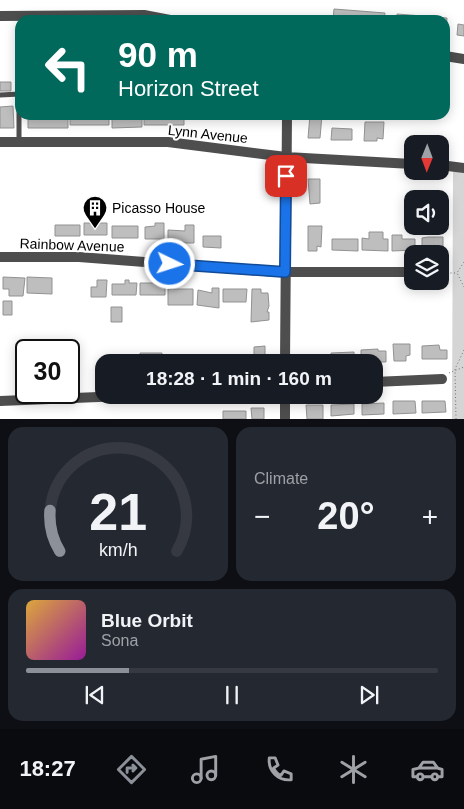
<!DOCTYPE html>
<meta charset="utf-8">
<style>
body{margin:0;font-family:Helvetica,sans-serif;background:#242831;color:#f1f3f6;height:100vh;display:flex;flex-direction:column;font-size:19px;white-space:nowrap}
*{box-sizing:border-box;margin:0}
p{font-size:16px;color:#9ea1a6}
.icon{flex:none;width:28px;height:28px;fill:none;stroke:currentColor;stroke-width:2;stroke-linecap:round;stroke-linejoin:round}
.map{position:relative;height:419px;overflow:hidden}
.details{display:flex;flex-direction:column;gap:8px;padding:8px;background:#0d0f14;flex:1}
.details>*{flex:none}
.hud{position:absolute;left:15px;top:15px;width:435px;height:105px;border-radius:15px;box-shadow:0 2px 12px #0003;background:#00695c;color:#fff;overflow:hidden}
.needle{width:32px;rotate:181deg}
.fabs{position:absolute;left:404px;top:135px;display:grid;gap:10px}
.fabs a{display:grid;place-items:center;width:45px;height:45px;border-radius:10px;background:#171b24;box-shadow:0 2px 12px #0003;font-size:25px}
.speed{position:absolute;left:15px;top:339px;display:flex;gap:10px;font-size:25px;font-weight:700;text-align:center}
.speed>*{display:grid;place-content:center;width:65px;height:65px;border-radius:50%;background:#171b24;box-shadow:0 2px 12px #0003;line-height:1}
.speed .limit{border:2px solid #111;border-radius:8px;background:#fff;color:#111}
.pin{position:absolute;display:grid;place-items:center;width:42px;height:42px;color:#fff;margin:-21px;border-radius:10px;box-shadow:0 2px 8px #0006}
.me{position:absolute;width:55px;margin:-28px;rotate:94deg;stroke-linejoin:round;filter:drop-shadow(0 0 4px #0008)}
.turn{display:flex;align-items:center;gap:18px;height:105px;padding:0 20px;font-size:22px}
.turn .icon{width:65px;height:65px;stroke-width:2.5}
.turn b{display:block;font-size:35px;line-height:42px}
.big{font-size:38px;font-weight:800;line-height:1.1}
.details .card{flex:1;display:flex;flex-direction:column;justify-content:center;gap:8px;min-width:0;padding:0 18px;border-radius:15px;background:#242831}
.details .dial{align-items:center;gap:0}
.dial svg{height:130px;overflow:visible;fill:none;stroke:#363941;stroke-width:7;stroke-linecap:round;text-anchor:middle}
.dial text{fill:#f1f3f6;stroke:none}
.song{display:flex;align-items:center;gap:15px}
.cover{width:60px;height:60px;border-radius:8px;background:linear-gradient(135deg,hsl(40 70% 55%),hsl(300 70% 35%))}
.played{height:5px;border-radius:2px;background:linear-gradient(90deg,#8c9099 25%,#363941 25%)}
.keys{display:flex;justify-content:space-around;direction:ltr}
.heat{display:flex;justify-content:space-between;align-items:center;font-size:28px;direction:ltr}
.details .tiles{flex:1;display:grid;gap:8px;grid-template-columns:1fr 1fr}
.card:last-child{grid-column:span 2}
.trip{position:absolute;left:95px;top:354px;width:288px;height:50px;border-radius:15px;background:#171b24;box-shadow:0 2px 12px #0003;font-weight:800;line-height:50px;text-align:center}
.tab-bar{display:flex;height:80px;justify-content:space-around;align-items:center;background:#090b0e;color:#9ea1a6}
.tab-bar .icon{width:35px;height:35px}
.tab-bar .active{color:#8c9099}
.tab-bar b{font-size:22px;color:#f1f3f6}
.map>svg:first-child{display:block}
.green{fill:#d5d5d5}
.building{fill:#bebebe;stroke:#929292}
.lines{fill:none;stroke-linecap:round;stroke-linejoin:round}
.path{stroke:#707070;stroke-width:1;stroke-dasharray:1 2.5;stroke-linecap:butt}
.service{stroke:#4e4e4e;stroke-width:5}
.minor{stroke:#4e4e4e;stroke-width:10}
.route-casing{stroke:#114b97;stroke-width:12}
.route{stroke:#1a73e8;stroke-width:9}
.labels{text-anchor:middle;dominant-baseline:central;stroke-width:4;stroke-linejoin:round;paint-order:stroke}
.street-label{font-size:14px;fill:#000;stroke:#fff}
.poi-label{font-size:14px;fill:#000;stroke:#fff;text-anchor:start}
</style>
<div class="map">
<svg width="464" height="419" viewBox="0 0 464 419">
<rect width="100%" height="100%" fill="#fff"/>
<path class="green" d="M 453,171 L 464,173 L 464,419 L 452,419 Z"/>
<path class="building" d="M 334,9 L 385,13 L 384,20 L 333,20 Z
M 397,14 L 447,18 L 446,36 L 445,20 L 396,20 Z
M 458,24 L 464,25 L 464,36 L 457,35 Z
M 0,82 L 11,82 L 11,91 L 0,91 Z
M 13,106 L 14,128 L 0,128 L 0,107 Z
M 28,115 L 68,115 L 68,128 L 28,128 Z
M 70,115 L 109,115 L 109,125 L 70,125 Z
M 112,115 L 142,115 L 142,127 L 112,128 Z
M 144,115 L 184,115 L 184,125 L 144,125 Z
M 310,115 L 322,115 L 320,138 L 308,138 Z
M 365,122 L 384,122 L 383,139 L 377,138 L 377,141 L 364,141 Z
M 332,128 L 352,129 L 352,140 L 331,140 Z
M 308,179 L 320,179 L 320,203 L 310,204 Z
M 84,223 L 107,223 L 107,235 L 84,235 Z
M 155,223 L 164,223 L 164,239 L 145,239 L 145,227 L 155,226 Z
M 55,225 L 80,225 L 80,236 L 55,236 Z
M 185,225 L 194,225 L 194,243 L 168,243 L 168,230 L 185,231 Z
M 112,226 L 138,226 L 138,238 L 112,238 Z
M 308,226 L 322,226 L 321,247 L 317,246 L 317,251 L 308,251 Z
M 369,232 L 383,232 L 383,239 L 388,239 L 388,251 L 362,250 L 362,238 L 369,239 Z
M 392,235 L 402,235 L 402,239 L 415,239 L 415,250 L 392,251 Z
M 203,236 L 221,236 L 221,248 L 203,247 Z
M 428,237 L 443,237 L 443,249 L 422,249 L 422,238 Z
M 332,239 L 358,239 L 358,251 L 332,250 Z
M 3,277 L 25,278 L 23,296 L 9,296 L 9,289 L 3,289 Z
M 27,277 L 52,278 L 52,294 L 27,293 Z
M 97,280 L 107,280 L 106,297 L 91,297 L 91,287 L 97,287 Z
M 125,280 L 129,280 L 129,283 L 137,283 L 136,295 L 112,295 L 112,284 L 125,284 Z
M 140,283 L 165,283 L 165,295 L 140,295 Z
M 212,288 L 219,288 L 219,308 L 197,305 L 198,290 L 212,293 Z
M 168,289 L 193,289 L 193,305 L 168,305 Z
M 223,289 L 247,289 L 246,302 L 223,302 Z
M 252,289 L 261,289 L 261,293 L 268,293 L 269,306 L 267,312 L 269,312 L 269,320 L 251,322 Z
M 3,301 L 12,301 L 12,315 L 3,315 Z
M 111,307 L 122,307 L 122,322 L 111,322 Z
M 393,344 L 410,344 L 410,355 L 406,356 L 406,361 L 394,361 Z
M 439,345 L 440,350 L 447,350 L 447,359 L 422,359 L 422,346 Z
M 265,346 L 265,362 L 254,362 L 254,347 Z
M 378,349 L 378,351 L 386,351 L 386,362 L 361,362 L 361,350 Z
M 354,352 L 354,362 L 331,362 L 331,353 Z
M 140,353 L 162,353 L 162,362 L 140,362 Z
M 224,356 L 246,357 L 246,362 L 224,362 Z
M 167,357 L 193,357 L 192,362 L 167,362 Z
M 111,358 L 131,358 L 131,362 L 111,362 Z
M 198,359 L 219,359 L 219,362 L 198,362 Z
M 393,401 L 415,401 L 416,413 L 393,414 Z
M 422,401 L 445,401 L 446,412 L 422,413 Z
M 384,403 L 384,414 L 362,415 L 362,404 Z
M 354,404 L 354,414 L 331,416 L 331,405 Z
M 306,405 L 323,405 L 323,419 L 307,419 Z
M 251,408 L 264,408 L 264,419 L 252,419 Z
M 223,411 L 246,411 L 246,419 L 223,419 Z"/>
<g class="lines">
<path class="path" d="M 464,262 L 457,273 L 464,287
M 440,273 L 456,273
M 449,373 L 464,367
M 456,419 L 455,369 L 464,350"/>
<path class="service" d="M 19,94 L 19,142
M 0,95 L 20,94"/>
<path class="minor" d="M 0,16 L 144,15 L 170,20
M 445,56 L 464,59
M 0,142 L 168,142 L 286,157 L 412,164
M 440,165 L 464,168
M 0,257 L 79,257 L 277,272 L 412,272
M 285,362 L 287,115
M 374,382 L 442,379
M 0,401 L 148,395
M 285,419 L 285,395"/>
</g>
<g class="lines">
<defs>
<path id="route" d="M 170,264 L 285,272 L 286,176"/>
</defs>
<use href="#route" class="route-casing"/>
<use href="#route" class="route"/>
</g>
<defs>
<symbol id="building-pin" viewBox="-11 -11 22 30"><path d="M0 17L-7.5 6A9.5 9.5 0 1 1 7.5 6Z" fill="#000" stroke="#fff"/><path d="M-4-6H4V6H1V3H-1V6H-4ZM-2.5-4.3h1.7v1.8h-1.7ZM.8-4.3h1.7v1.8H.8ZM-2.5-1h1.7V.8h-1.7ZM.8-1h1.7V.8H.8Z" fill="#fff"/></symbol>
</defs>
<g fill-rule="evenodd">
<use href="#building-pin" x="81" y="194" width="28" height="38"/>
</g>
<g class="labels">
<g class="street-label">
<text transform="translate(208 134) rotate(6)">Lynn Avenue</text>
<text transform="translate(72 245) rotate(2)">Rainbow Avenue</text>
</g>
<g class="poi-label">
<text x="112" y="208">Picasso House</text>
</g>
</g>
</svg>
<div class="fabs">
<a><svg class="needle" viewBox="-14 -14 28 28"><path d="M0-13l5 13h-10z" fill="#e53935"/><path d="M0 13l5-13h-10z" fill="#9ea1a6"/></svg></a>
<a><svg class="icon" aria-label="sound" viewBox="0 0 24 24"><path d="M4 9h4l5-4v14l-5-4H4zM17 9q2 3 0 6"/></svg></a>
<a><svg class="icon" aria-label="layers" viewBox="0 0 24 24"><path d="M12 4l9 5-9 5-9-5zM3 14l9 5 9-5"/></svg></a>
</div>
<div class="speed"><div class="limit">30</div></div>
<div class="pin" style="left:286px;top:176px;background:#d93025"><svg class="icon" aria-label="arrive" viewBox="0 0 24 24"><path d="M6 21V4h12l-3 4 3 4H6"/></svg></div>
<svg class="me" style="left:170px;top:264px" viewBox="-20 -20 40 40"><circle r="17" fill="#1a73e8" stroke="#fff" stroke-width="3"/><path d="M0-11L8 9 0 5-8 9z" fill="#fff"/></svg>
<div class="trip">18:28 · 1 min · 160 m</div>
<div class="hud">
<div class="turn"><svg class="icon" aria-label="left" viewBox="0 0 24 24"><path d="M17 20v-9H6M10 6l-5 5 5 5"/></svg><div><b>90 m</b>Horizon Street</div></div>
</div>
</div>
<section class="details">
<div class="tiles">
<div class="card dial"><svg viewBox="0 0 100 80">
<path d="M14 69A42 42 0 1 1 86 69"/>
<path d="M14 69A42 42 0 0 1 8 44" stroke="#8c9099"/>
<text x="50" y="56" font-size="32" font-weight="700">21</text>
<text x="50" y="72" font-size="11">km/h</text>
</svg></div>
<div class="card"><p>Climate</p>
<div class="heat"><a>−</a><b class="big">20°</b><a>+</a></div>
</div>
<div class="card">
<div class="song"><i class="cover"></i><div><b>Blue Orbit</b><p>Sona</p></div></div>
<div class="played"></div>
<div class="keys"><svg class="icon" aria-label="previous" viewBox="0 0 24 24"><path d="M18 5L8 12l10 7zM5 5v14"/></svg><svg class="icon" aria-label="pause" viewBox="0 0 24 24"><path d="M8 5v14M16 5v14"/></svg><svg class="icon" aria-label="next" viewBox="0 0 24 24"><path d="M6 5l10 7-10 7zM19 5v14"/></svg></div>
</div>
</div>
</section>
<nav class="tab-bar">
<b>18:27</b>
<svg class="icon active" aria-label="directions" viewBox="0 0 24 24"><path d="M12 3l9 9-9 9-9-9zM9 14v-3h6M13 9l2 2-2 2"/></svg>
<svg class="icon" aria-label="music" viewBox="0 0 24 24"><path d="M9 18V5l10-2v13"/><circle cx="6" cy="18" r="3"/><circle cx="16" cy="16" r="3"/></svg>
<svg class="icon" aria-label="phone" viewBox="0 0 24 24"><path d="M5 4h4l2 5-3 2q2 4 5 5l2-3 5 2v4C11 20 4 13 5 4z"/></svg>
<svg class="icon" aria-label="climate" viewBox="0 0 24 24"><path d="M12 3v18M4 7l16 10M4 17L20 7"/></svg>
<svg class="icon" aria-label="car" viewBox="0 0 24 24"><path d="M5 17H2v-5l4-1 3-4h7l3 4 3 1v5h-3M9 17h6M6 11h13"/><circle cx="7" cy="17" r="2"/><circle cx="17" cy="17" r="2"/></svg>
</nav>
